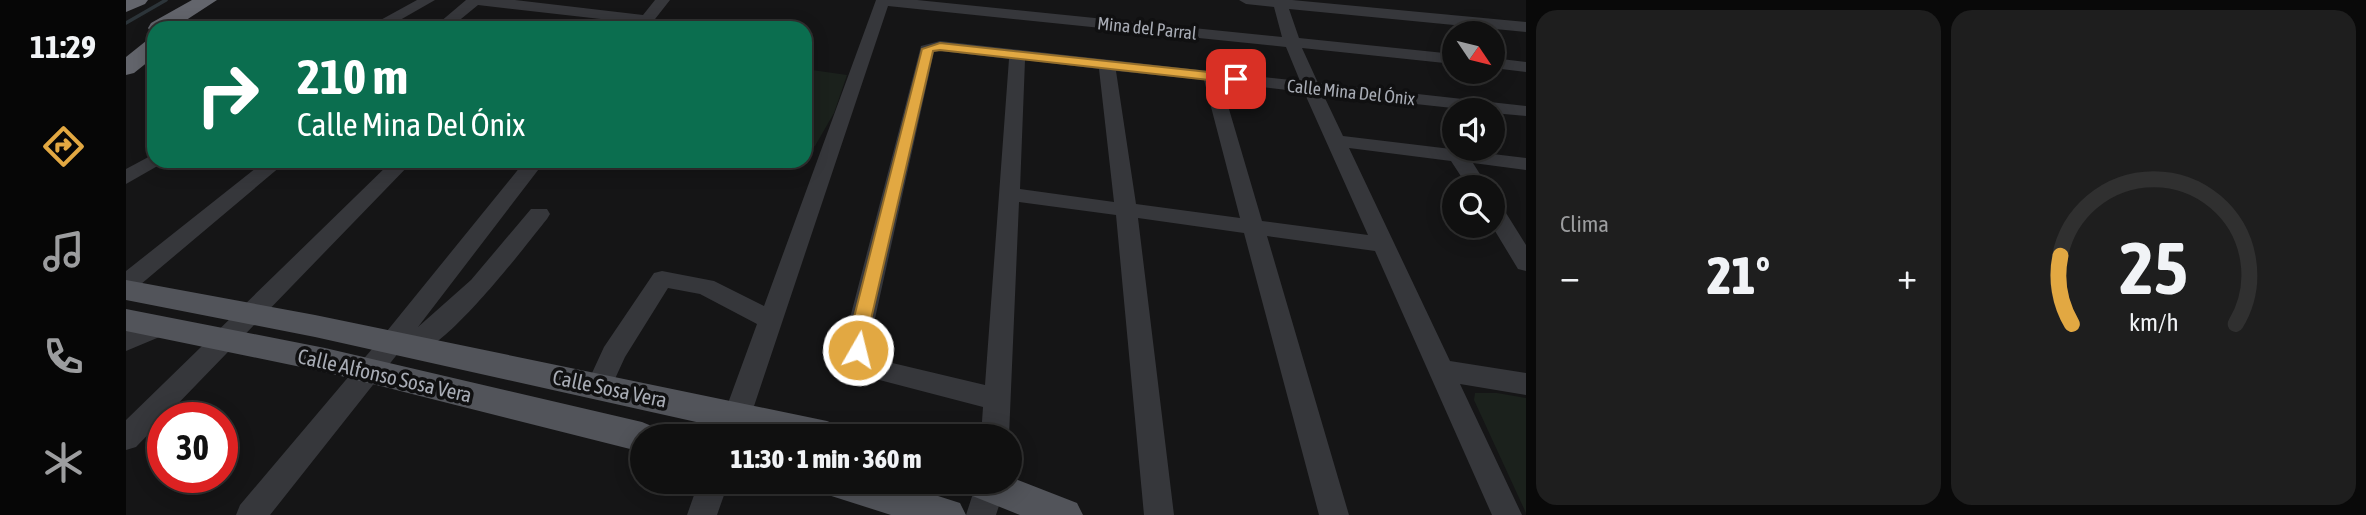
<!DOCTYPE html>
<html lang="es">
<meta charset="utf-8">
<style>
body{margin:0;font-family:"Asap Condensed",sans-serif;background:#1e1e1e;color:#f1f3f6;height:100vh;display:flex;flex-direction:column;font-size:26px;white-space:nowrap}
*{box-sizing:border-box;margin:0}
p{font-size:23px;color:#9c9d9f}
.icon{flex:none;width:38px;height:38px;fill:none;stroke:currentColor;stroke-width:2;stroke-linecap:round;stroke-linejoin:round}
.map{position:relative;flex:1;overflow:hidden}
.drawer{display:flex;flex-direction:column;gap:10px;padding:10px;background:#090909;width:840px}
.drawer>*{flex:none}
.hud{position:absolute;left:21px;top:21px;width:665px;height:147px;border-radius:21px;box-shadow:0 4px 18px #0003,0 0 0 2px #303030;background:#0b6e4f;color:#fff;overflow:hidden}
.needle{width:46px;rotate:125deg}
.controls{position:absolute;left:1316px;top:21px;display:grid;gap:14px}
.controls a{display:grid;place-items:center;width:63px;height:63px;border-radius:50%;background:#101010;box-shadow:0 4px 18px #0003,0 0 0 2px #303030;font-size:35px}
.speed{position:absolute;left:21px;top:402px;display:flex;gap:14px;font-size:35px;font-weight:700;text-align:center}
.speed>*{display:grid;place-content:center;width:91px;height:91px;border-radius:50%;background:#101010;box-shadow:0 4px 18px #0003,0 0 0 2px #303030;line-height:1}
.speed .limit{border:10px solid #d22;background:#fff;color:#111}
.pin{position:absolute;display:grid;place-items:center;width:60px;height:60px;color:#fff;margin:-30px;border-radius:14px;box-shadow:0 4px 10px #0006}
.me{position:absolute;width:77px;margin:-38px;rotate:8deg;stroke-linejoin:round;filter:drop-shadow(0 0 5px #0008)}
.turn{display:flex;align-items:center;gap:24px;height:147px;padding:0 35px;font-size:32px}
.turn .icon{width:91px;height:91px;stroke-width:2.5}
.turn b{display:block;font-size:49px;line-height:60px}
.big{font-size:52px;font-weight:800;line-height:1.1}
.drawer .tile{flex:1;display:flex;flex-direction:column;justify-content:center;gap:10px;min-width:0;padding:0 24px;border-radius:21px;background:#1e1e1e}
.drawer .dial{align-items:center;gap:0}
.dial svg{height:182px;overflow:visible;fill:none;stroke:#303030;stroke-width:7;stroke-linecap:round;text-anchor:middle}
.dial text{fill:#f1f3f6;stroke:none}
.heat{display:flex;justify-content:space-between;align-items:center;font-size:38px;direction:ltr}
.drawer .tiles{flex:1;display:grid;gap:10px;grid-template-columns:repeat(2,1fr)}
.trip{position:absolute;left:504px;top:424px;width:392px;height:70px;border-radius:35px;background:#101010;box-shadow:0 4px 18px #0003,0 0 0 2px #303030;font-weight:800;line-height:70px;text-align:center}
main{display:flex;flex:1;min-height:0}
.tab-bar{display:flex;flex-direction:column;width:126px;justify-content:space-around;align-items:center;background:#060606;color:#9c9d9f}
.tab-bar .icon{width:49px;height:49px}
.tab-bar .selected{color:#e2a842}
.tab-bar b{font-size:32px;color:#f1f3f6}
.map>svg:first-child{display:block}
.green{fill:#1b211c}
.lines{fill:none;stroke-linecap:round;stroke-linejoin:round}
.stream{stroke:#2c3439;stroke-width:3.5}
.minor{fill:#36373b;fill-rule:evenodd}
.major{fill:#52545a;fill-rule:evenodd}
.highway{fill:#63656c;fill-rule:evenodd}
.route{fill:#e2a842;stroke:#936d2b;stroke-width:2}
.labels{text-anchor:middle;dominant-baseline:central;stroke-width:7;stroke-linejoin:round;paint-order:stroke}
.far-street-label{font-size:18px;fill:#a8acb5;stroke:#101011}
.street-label{font-size:21px;fill:#a8acb5;stroke:#101011}
</style>
<main>
<nav class="tab-bar">
<b>11:29</b>
<svg class="icon selected" aria-label="directions" viewBox="0 0 24 24"><path d="M12 3l9 9-9 9-9-9zM9 14v-3h6M13 9l2 2-2 2"/></svg>
<svg class="icon" aria-label="music" viewBox="0 0 24 24"><path d="M9 18V5l10-2v13"/><circle cx="6" cy="18" r="3"/><circle cx="16" cy="16" r="3"/></svg>
<svg class="icon" aria-label="phone" viewBox="0 0 24 24"><path d="M5 4h4l2 5-3 2q2 4 5 5l2-3 5 2v4C11 20 4 13 5 4z"/></svg>
<svg class="icon" aria-label="climate" viewBox="0 0 24 24"><path d="M12 3v18M4 7l16 10M4 17L20 7"/></svg>
</nav>
<div class="map">
<svg width="1400" height="515" viewBox="0 0 1400 515">
<rect width="100%" height="100%" fill="#151516"/>
<path class="green" d="M 679,69 L 721,75 L 708,113 L 689,146 L 679,149 Z
M 627,161 C 584,170 533,172 491,162 Z
M 1349,393 L 1371,393 L 1400,398 L 1400,513 L 1348,400 Z"/>
<g class="lines">
<path class="stream" d="M 0,23 L 40,0"/>
<path class="minor" d="M 291,0 L 309,0 L 260,28 L 240,28 Z
M 340,0 L 389,0 L 517,15 L 529,0 L 544,0 L 522,28 L 506,28 L 510,23 L 352,5 L 324,28 L 307,28 Z
M 750,0 L 791,0 L 1156,37 L 1148,7 L 1120,4 L 1113,0 L 1166,0 L 1400,22 L 1400,32 L 1163,9 L 1173,38 L 1328,54 L 1328,64 L 1176,48 L 1192,83 L 1400,106 L 1400,116 L 1367,113 L 1367,110 L 1345,110 L 1197,94 L 1217,136 L 1400,158 L 1400,170 L 1347,163 L 1362,187 L 1342,187 L 1325,161 L 1223,148 L 1324,361 L 1400,373 L 1400,395 L 1334,384 L 1396,515 L 1366,515 L 1249,251 L 1141,236 L 1223,515 L 1193,515 L 1118,233 L 1012,218 L 1048,515 L 1018,515 L 990,215 L 893,202 L 883,436 L 855,436 L 857,407 L 742,377 C 728,369 721,357 718,341 L 795,46 L 814,41 L 1174,81 L 1160,47 L 762,6 L 618,436 L 590,436 L 631,324 L 574,294 L 542,288 L 499,357 L 482,394 L 473,397 L 464,394 L 460,386 L 478,347 L 528,273 L 536,271 L 588,281 L 638,306 ZM 814,51 L 883,59 L 859,385 L 758,361 L 746,352 L 744,341 L 808,52 ZM 899,60 L 973,69 L 988,202 L 894,189 ZM 990,71 L 1078,80 L 1114,218 L 1010,204 ZM 1095,82 L 1178,92 L 1242,235 L 1136,221 Z
M 1367,58 L 1400,62 L 1400,72 L 1367,68 Z
M 28,154 L 28,161 L 37,161 L 35,164 L 0,184 L 0,169 Z
M 139,161 L 161,161 L 8,290 L 0,292 L 0,271 Z
M 266,161 L 287,161 L 10,447 L 0,450 L 0,420 Z
M 399,161 L 419,161 L 292,327 L 345,280 L 405,209 L 421,209 L 424,214 L 421,219 C 399,246 317,355 283,356 C 280,356 276,353 273,352 L 144,515 L 110,515 L 114,505 L 257,336 Z
M 1367,203 L 1375,205 L 1400,245 L 1400,271 L 1392,269 L 1366,226 Z
M 34,317 L 43,319 L 46,326 L 43,333 L 0,351 L 0,330 Z
M 573,481 L 603,481 L 591,515 L 561,515 Z
M 851,481 L 881,481 L 870,515 L 840,515 Z"/>
<path class="major" d="M 0,280 L 189,315 L 701,421 L 713,426 L 718,436 L 633,436 L 189,337 L 0,300 Z
M 0,309 L 199,348 L 516,422 L 528,427 L 533,436 L 516,436 L 516,452 L 199,372 L 0,331 Z
M 884,477 L 951,503 L 957,515 L 894,515 L 839,493 L 834,481 L 884,481 Z
M 691,481 L 765,481 L 834,503 L 840,515 L 765,515 L 696,493 Z"/>
<path class="highway" d="M 0,0 L 22,0 L 19,4 L 0,12 Z
M 66,0 L 91,0 L 48,28 L 28,28 L 28,33 L 25,33 L 22,28 L 25,23 Z
M 28,39 L 28,57 L 8,73 L 0,75 L 0,57 L 20,41 Z"/>
</g>
<path class="route" d="M 814,43 L 1110,75 L 1116,79 L 1110,83 L 814,50 L 807,51 L 740,341 L 739,355 L 726,355 L 722,341 L 796,49 Z"/>
<g class="labels">
<g class="far-street-label">
<text transform="translate(1021 28) rotate(6)">Mina del Parral</text>
<text transform="translate(1225 92) rotate(6)">Calle Mina Del Ónix</text>
</g>
<g class="street-label">
<text transform="translate(259 375) rotate(13)">Calle Alfonso Sosa Vera</text>
<text transform="translate(484 388) rotate(12)">Calle Sosa Vera</text>
</g>
</g>
</svg>
<div class="controls">
<a><svg class="needle" viewBox="-14 -14 28 28"><path d="M0-13l5 13h-10z" fill="#e53935"/><path d="M0 13l5-13h-10z" fill="#9c9d9f"/></svg></a>
<a><svg class="icon" aria-label="sound" viewBox="0 0 24 24"><path d="M4 9h4l5-4v14l-5-4H4zM17 9q2 3 0 6"/></svg></a>
<a><svg class="icon" aria-label="search" viewBox="0 0 24 24"><circle cx="10" cy="10" r="6"/><path d="M15 15l6 6"/></svg></a>
</div>
<div class="speed"><div class="limit">30</div></div>
<div class="pin" style="left:1110px;top:79px;background:#d93025"><svg class="icon" aria-label="arrive" viewBox="0 0 24 24"><path d="M6 21V4h12l-3 4 3 4H6"/></svg></div>
<svg class="me" style="left:732px;top:350px" viewBox="-20 -20 40 40"><circle r="17" fill="#e2a842" stroke="#fff" stroke-width="3"/><path d="M0-11L8 9 0 5-8 9z" fill="#fff"/></svg>
<div class="trip">11:30 · 1 min · 360 m</div>
<div class="hud">
<div class="turn"><svg class="icon" aria-label="right" viewBox="0 0 24 24"><path d="M7 20v-9h11M14 6l5 5-5 5"/></svg><div><b>210 m</b>Calle Mina Del Ónix</div></div>
</div>
</div>
<section class="drawer">
<div class="tiles">
<div class="tile"><p>Clima</p>
<div class="heat"><a>−</a><b class="big">21°</b><a>+</a></div>
</div>
<div class="tile dial"><svg viewBox="0 0 100 80">
<path d="M14 69A42 42 0 1 1 86 69"/>
<path d="M14 69A42 42 0 0 1 9 39" stroke="#e2a842"/>
<text x="50" y="56" font-size="32" font-weight="700">25</text>
<text x="50" y="72" font-size="11">km/h</text>
</svg></div>
</div>
</section>
</main>
